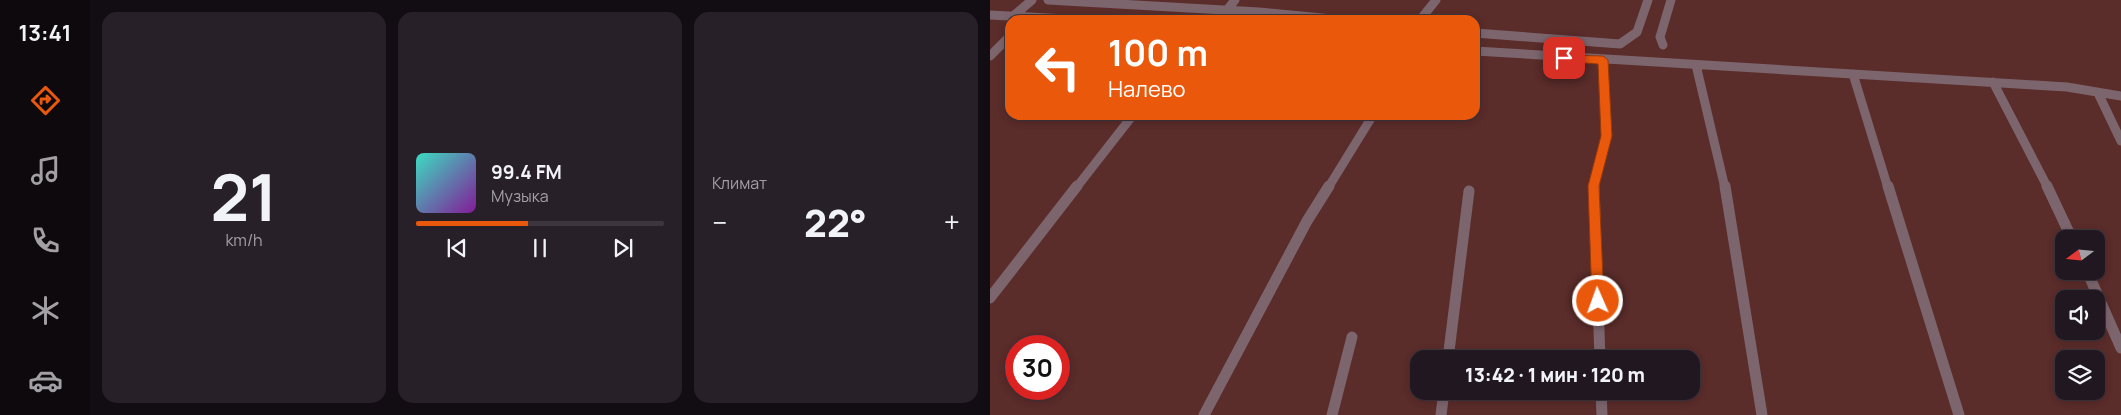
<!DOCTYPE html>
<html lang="ru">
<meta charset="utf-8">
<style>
body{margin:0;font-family:Manrope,sans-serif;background:#282029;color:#f1f3f6;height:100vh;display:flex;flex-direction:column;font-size:19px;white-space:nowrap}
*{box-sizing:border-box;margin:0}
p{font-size:16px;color:#a29fa5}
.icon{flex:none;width:28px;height:28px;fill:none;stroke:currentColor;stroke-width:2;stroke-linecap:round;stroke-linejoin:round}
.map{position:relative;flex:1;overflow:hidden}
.drawer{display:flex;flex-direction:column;gap:12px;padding:12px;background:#120d12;width:900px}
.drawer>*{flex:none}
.guide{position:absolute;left:15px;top:15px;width:475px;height:105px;border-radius:15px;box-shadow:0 2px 8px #0003,0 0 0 1px #3d363e;background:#ea580c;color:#fff;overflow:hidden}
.needle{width:32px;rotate:254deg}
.buttons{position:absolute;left:1065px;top:230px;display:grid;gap:10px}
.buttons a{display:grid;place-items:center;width:50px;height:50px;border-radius:10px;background:#201720;box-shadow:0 2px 8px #0003,0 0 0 1px #3d363e;font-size:25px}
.speed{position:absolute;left:15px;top:335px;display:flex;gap:10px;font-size:25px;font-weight:700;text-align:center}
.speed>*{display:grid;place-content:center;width:65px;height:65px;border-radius:50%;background:#201720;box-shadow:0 2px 8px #0003,0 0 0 1px #3d363e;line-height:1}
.speed .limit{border:8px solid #d22;background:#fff;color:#111}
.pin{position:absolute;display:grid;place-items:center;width:42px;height:42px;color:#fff;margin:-21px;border-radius:10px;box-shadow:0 2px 8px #0006}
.me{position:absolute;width:55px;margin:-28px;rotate:358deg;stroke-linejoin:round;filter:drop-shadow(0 0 4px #0008)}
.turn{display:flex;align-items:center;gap:18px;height:105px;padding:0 20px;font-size:22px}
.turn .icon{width:65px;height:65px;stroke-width:2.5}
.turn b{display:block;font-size:35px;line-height:42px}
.big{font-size:38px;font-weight:800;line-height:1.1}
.drawer .tile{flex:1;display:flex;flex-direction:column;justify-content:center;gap:8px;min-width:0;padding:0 18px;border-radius:15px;background:#282029}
.drawer .dial{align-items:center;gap:0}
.dial b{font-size:65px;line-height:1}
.song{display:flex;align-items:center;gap:15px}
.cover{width:60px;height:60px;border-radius:8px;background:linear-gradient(135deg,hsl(170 70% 55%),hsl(290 70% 35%))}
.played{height:5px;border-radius:2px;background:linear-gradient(90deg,#ea580c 45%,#3d363e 45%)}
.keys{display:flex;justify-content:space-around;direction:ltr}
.heat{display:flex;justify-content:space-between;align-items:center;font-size:28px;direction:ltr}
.drawer .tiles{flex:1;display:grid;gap:12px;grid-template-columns:repeat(3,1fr)}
.trip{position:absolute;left:420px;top:350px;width:290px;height:50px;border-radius:15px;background:#201720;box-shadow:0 2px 8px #0003,0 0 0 1px #3d363e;font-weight:800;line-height:50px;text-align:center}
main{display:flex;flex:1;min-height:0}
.tab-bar{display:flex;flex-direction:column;width:90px;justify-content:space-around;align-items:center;background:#0d090d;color:#a29fa5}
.tab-bar .icon{width:35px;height:35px}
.tab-bar .selected{color:#ea580c}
.tab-bar b{font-size:22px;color:#f1f3f6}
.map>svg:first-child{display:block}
.green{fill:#5a2c2a;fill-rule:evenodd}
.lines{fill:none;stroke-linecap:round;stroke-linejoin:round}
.street-far1{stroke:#7d656e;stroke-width:9}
.street{stroke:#7d656e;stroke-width:11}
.route{fill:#ea580c;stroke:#983908}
</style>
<main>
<nav class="tab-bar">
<b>13:41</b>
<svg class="icon selected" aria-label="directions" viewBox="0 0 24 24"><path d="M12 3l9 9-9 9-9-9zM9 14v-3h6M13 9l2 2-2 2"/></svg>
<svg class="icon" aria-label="music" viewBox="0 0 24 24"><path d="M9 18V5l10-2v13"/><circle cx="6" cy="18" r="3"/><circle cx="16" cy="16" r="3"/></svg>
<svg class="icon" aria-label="phone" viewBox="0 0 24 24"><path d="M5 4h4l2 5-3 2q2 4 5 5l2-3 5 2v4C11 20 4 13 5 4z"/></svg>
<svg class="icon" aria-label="climate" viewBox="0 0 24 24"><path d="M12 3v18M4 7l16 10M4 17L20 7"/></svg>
<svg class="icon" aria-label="car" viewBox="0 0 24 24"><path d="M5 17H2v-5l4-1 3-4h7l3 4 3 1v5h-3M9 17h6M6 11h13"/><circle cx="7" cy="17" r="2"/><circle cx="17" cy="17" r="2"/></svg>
</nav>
<section class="drawer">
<div class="tiles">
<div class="tile dial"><b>21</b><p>km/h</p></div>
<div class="tile">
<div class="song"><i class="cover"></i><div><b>99.4 FM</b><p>Музыка</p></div></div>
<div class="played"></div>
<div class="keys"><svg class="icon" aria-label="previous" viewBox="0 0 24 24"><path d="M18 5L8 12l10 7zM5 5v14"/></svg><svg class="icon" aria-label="pause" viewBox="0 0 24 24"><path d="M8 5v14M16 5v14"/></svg><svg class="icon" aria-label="next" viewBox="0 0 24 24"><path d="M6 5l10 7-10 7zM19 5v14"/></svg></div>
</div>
<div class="tile"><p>Климат</p>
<div class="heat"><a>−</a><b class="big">22°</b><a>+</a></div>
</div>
</div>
</section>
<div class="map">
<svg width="1131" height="415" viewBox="0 0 1131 415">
<rect width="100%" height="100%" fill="#2a1f2a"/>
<path class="green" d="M 0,0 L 1131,0 L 1131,415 L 0,415 ZM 20,20 L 485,20 L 485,115 L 20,115 ZM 1074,239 L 1106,239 L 1106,271 L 1074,271 ZM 1074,299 L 1106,299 L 1106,331 L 1074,331 ZM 26,346 L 69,346 L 69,389 L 26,389 ZM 429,359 L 701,359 L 701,391 L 429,391 ZM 1074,359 L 1106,359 L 1106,391 L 1074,391 Z"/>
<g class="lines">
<path class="street-far1" d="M 58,0 L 269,12 L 353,20
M 0,15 L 95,20
M 21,18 L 42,0
M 229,20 L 245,0
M 430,20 L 446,0
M 485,33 L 630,44 L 647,32 L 658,0
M 673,45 L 670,37 L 681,0
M 485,51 L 1077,87 L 1131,96
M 0,56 L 20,36
M 706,65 L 735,188
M 863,74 L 898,188
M 1003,82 L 1058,188
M 1108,93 L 1131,141
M 86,188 L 143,115
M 338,188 L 383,115
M 604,188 L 616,136 L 613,60"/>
<path class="street" d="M 604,186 L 610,359
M 735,186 L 772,415
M 898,186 L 969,415
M 1057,186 L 1082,239
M 1097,271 L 1131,348
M 0,298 L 87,186
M 458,359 L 479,191
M 611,391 L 612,415
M 214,415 L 317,221 L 339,186
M 342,415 L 362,337
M 451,415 L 454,391"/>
</g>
<path class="route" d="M 574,55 L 613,56 L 618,60 L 622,136 L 609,186 L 614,301 L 612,305 L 608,307 L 603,305 L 602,301 L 598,186 L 611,136 L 608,64 L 570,61 L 570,56 Z"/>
</svg>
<div class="buttons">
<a><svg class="needle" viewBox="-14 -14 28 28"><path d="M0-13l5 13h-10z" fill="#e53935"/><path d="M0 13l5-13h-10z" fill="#a29fa5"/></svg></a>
<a><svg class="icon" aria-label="sound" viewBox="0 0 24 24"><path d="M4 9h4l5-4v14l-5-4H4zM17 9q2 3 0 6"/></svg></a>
<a><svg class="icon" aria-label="layers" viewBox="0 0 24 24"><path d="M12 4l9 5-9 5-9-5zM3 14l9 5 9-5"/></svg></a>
</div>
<div class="speed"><div class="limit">30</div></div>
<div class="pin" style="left:574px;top:58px;background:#d93025"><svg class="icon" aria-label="arrive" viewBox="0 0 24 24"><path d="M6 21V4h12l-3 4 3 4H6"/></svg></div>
<svg class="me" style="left:608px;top:301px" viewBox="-20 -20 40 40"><circle r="17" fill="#ea580c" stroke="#fff" stroke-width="3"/><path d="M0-11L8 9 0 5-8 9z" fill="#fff"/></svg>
<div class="trip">13:42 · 1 мин · 120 m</div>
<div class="guide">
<div class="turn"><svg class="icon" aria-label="left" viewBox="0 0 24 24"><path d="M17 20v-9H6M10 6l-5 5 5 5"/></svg><div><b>100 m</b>Налево</div></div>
</div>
</div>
</main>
